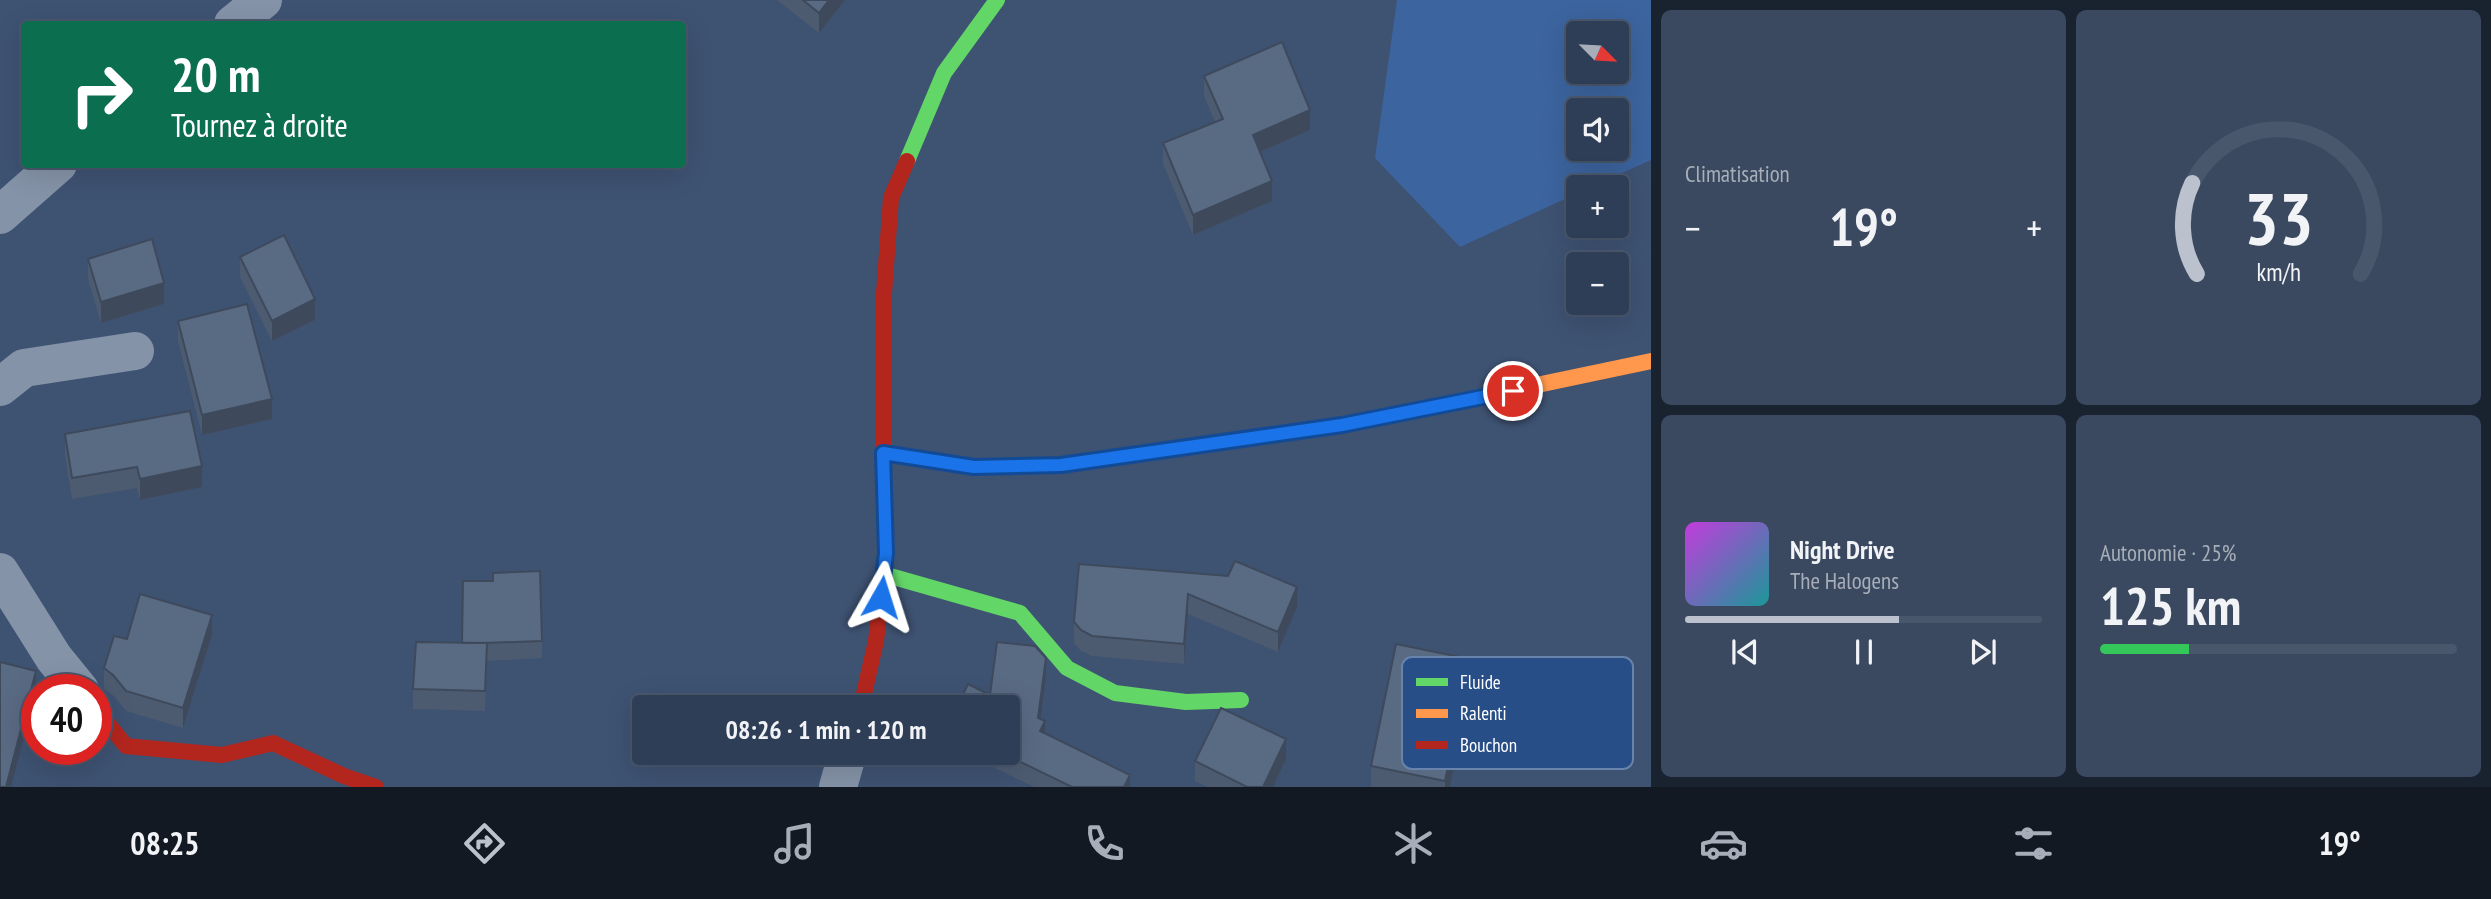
<!DOCTYPE html>
<html lang="fr">
<meta charset="utf-8">
<style>
body{margin:0;font-family:"PT Sans Narrow",sans-serif;background:#3a4960;color:#f1f3f6;height:100vh;display:flex;flex-direction:column;font-size:26px;white-space:nowrap}
*{box-sizing:border-box;margin:0}
p{font-size:23px;color:#a7aeb9}
.icon{flex:none;width:38px;height:38px;fill:none;stroke:currentColor;stroke-width:2;stroke-linecap:round;stroke-linejoin:round}
.map{position:relative;flex:1;overflow:hidden}
.details{display:flex;flex-direction:column;gap:10px;padding:10px;background:#19222f;width:840px}
.details>*{flex:none}
.banner{position:absolute;left:21px;top:21px;width:665px;height:147px;border-radius:7px;box-shadow:0 7px 28px #0002,0 0 0 2px #49576c;background:#0b6e4f;color:#fff;overflow:hidden}
.needle{width:46px;rotate:114deg}
.fabs{position:absolute;left:1566px;top:21px;display:grid;gap:14px}
.fabs a{display:grid;place-items:center;width:63px;height:63px;border-radius:7px;background:#2e3e56;box-shadow:0 7px 28px #0002,0 0 0 2px #49576c;font-size:35px}
.speed{position:absolute;left:21px;top:674px;display:flex;gap:14px;font-size:35px;font-weight:700;text-align:center}
.speed>*{display:grid;place-content:center;width:91px;height:91px;border-radius:50%;background:#2e3e56;box-shadow:0 7px 28px #0002,0 0 0 2px #49576c;line-height:1}
.speed .limit{border:10px solid #d22;background:#fff;color:#111}
.pin{position:absolute;display:grid;place-items:center;width:60px;height:60px;color:#fff;margin:-30px;border:4px solid #fff;border-radius:50%;box-shadow:0 2px 7px #0007}
.me{position:absolute;width:77px;margin:-38px;rotate:6deg;stroke-linejoin:round;filter:drop-shadow(0 0 5px #0008)}
.turn{display:flex;align-items:center;gap:24px;height:147px;padding:0 35px;font-size:32px}
.turn .icon{width:91px;height:91px;stroke-width:2.5}
.turn b{display:block;font-size:49px;line-height:60px}
.big{font-size:52px;font-weight:800;line-height:1.1}
.details .widget{flex:1;display:flex;flex-direction:column;justify-content:center;gap:10px;min-width:0;padding:0 24px;border-radius:10px;background:#3a4960}
.details .dial{align-items:center;gap:0}
.dial svg{height:182px;overflow:visible;fill:none;stroke:#49576c;stroke-width:7;stroke-linecap:round;text-anchor:middle}
.dial text{fill:#f1f3f6;stroke:none}
.song{display:flex;align-items:center;gap:21px}
.cover{width:84px;height:84px;border-radius:10px;background:linear-gradient(135deg,hsl(290 70% 55%),hsl(180 70% 35%))}
.played{height:7px;border-radius:4px;background:linear-gradient(90deg,#bbc2ce 60%,#49576c 60%)}
.keys{display:flex;justify-content:space-around;direction:ltr}
.heat{display:flex;justify-content:space-between;align-items:center;font-size:38px;direction:ltr}
.charge{height:10px;border-radius:5px;background:linear-gradient(90deg,#34c759 25%,#49576c 0)}
.details .tiles{flex:1;display:grid;gap:10px;grid-template-columns:repeat(2,1fr)}
.trip{position:absolute;left:632px;top:695px;width:388px;height:70px;border-radius:7px;background:#2e3e56;box-shadow:0 7px 28px #0002,0 0 0 2px #49576c;font-weight:800;line-height:70px;text-align:center}
.tabs{display:flex;height:112px;justify-content:space-around;align-items:center;background:#121922;color:#a7aeb9}
.tabs .icon{width:49px;height:49px}
.tabs .selected{color:#bbc2ce}
.tabs b{font-size:32px;color:#f1f3f6}
main{display:flex;flex:1;min-height:0}
.map>svg:first-child{display:block}
.green{fill:#3c649e;fill-rule:evenodd}
.lines{fill:none;stroke-linecap:round;stroke-linejoin:round}
.street{stroke:#8593a8;stroke-width:38}
.fast{stroke:#63d668;stroke-width:16}
.slow{stroke:#ff974d;stroke-width:16}
.jam{stroke:#b3261e;stroke-width:16}
.wall{fill:#4d5b71}
.shaded-wall{fill:#3e4a5c}
.building{fill:#596a83;stroke:#3e4a5c;stroke-width:2}
.route-casing{stroke:#114b97;stroke-width:18}
.route{stroke:#1a73e8;stroke-width:12}
.key{fill:#284e88;stroke:#6883ac;stroke-width:2}
.key-label{font-size:19px;fill:#fff}
</style>
<main>
<div class="map">
<svg width="1651" height="787" viewBox="0 0 1651 787">
<rect width="100%" height="100%" fill="#3e5272"/>
<path class="green" d="M 1397,0 L 1651,0 L 1651,160 L 1591,187 L 1578,187 L 1578,193 L 1460,247 L 1375,158 ZM 1578,33 L 1617,33 L 1617,72 L 1578,72 ZM 1578,110 L 1617,110 L 1617,149 L 1578,149 Z"/>
<g class="lines">
<path class="street" d="M 233,24 L 263,0
M 0,215 L 58,164
M 0,387 L 24,368 L 135,351
M 0,572 L 54,658 L 80,690
M 838,787 L 848,752"/>
<path class="fast" d="M 907,161 L 944,73 L 997,0
M 883,453 L 974,467 L 1061,465 L 1342,425 L 1480,397
M 883,574 L 1020,613 L 1067,668 L 1115,693 L 1186,702 L 1241,700"/>
<path class="slow" d="M 1480,397 L 1651,361"/>
<path class="jam" d="M 861,707 L 876,641 L 886,553 L 883,453 L 883,307 L 891,198 L 907,161
M 96,709 L 126,746 L 222,755 L 273,743 L 344,776 L 376,787"/>
</g>
<path class="wall" d="M 777,0 L 845,0 L 819,33 Z
M 1204,76 L 1310,130 L 1260,152 L 1272,201 L 1193,235 L 1163,164 L 1163,143 L 1215,122 L 1204,96 Z
M 240,257 L 315,320 L 272,341 L 240,277 Z
M 88,259 L 164,304 L 101,323 L 88,279 Z
M 178,321 L 272,419 L 202,435 L 178,341 Z
M 65,434 L 202,487 L 140,500 L 137,488 L 72,499 L 65,455 Z
M 1079,564 L 1297,607 L 1278,652 L 1188,614 L 1184,664 L 1092,656 L 1081,651 L 1074,643 L 1074,622 Z
M 212,635 L 183,728 L 126,711 L 113,695 L 104,689 L 104,668 L 127,639 Z
M 542,641 L 542,658 L 487,661 L 485,711 L 413,709 L 413,689 L 462,643 Z
M 1046,677 L 1040,719 L 1045,734 L 1130,787 L 1034,787 L 962,752 L 1008,752 L 990,695 Z
M 1470,687 L 1450,787 L 1371,787 L 1371,766 Z
M 1286,759 L 1273,787 L 1207,787 L 1195,781 L 1195,761 Z"/>
<path class="shaded-wall" d="M 829,0 L 845,0 L 819,33 L 819,13 Z
M 1310,110 L 1310,130 L 1253,155 L 1253,135 Z
M 1272,181 L 1272,201 L 1193,235 L 1193,215 Z
M 164,283 L 164,304 L 101,323 L 101,302 Z
M 315,299 L 315,320 L 272,341 L 272,321 Z
M 272,399 L 272,419 L 202,435 L 202,415 Z
M 202,466 L 202,487 L 140,500 L 140,479 Z
M 1297,587 L 1297,607 L 1278,652 L 1278,632 Z
M 1188,594 L 1188,614 L 1184,664 L 1184,644 Z
M 212,615 L 212,635 L 183,728 L 183,708 Z
M 1046,658 L 1046,677 L 1038,736 L 1038,718 Z
M 1470,659 L 1470,687 L 1450,787 L 1445,787 L 1445,781 Z
M 36,671 L 36,691 L 11,787 L 6,787 Z
M 1045,721 L 1045,740 L 1040,731 Z
M 1286,739 L 1286,759 L 1273,787 L 1263,787 Z
M 1130,775 L 1130,787 L 1124,787 Z"/>
<path class="building" d="M 803,0 L 829,0 L 819,13 Z
M 1282,42 L 1310,110 L 1253,135 L 1272,181 L 1193,215 L 1163,143 L 1223,119 L 1204,76 Z
M 284,235 L 315,299 L 272,321 L 240,257 Z
M 152,239 L 164,283 L 101,302 L 88,259 Z
M 247,304 L 272,399 L 202,415 L 178,321 Z
M 190,411 L 202,466 L 140,479 L 137,467 L 72,478 L 65,434 Z
M 1235,561 L 1297,587 L 1278,632 L 1188,594 L 1184,644 L 1092,636 L 1081,630 L 1074,622 L 1079,564 L 1228,576 Z
M 540,571 L 542,641 L 484,643 L 462,643 L 463,581 L 493,581 L 493,573 Z
M 140,594 L 212,615 L 183,708 L 126,691 L 113,675 L 104,668 L 114,636 L 127,639 Z
M 416,642 L 487,643 L 485,691 L 413,689 Z
M 997,642 L 1035,646 L 1046,658 L 1038,718 L 1045,721 L 1040,731 L 1130,775 L 1124,787 L 1072,787 L 1000,752 L 1008,752 L 1008,707 L 957,707 L 968,684 L 990,695 Z
M 1396,644 L 1470,659 L 1445,781 L 1371,766 Z
M 0,662 L 36,671 L 6,787 L 0,787 Z
M 1221,708 L 1286,739 L 1263,787 L 1247,787 L 1195,761 Z"/>
<g class="lines">
<defs>
<path id="route" d="M 881,597 L 886,553 L 883,453 L 974,467 L 1061,465 L 1342,425 L 1513,391"/>
</defs>
<use href="#route" class="route-casing"/>
<use href="#route" class="route"/>
</g>
<rect x="1402" y="657" width="231" height="112" rx="10" class="key"/>
<rect x="1416" y="678" width="32" height="8" fill="#63d668"/>
<rect x="1416" y="709" width="32" height="9" fill="#ff974d"/>
<rect x="1416" y="741" width="32" height="8" fill="#b3261e"/>
<g class="key-label">
<text x="1460" y="689">Fluide</text>
<text x="1460" y="720">Ralenti</text>
<text x="1460" y="752">Bouchon</text>
</g>
</svg>
<div class="fabs">
<a><svg class="needle" viewBox="-14 -14 28 28"><path d="M0-13l5 13h-10z" fill="#e53935"/><path d="M0 13l5-13h-10z" fill="#a7aeb9"/></svg></a>
<a><svg class="icon" aria-label="sound" viewBox="0 0 24 24"><path d="M4 9h4l5-4v14l-5-4H4zM17 9q2 3 0 6"/></svg></a>
<a>+</a>
<a>−</a>
</div>
<div class="speed"><div class="limit">40</div></div>
<div class="pin" style="left:1513px;top:391px;background:#d93025"><svg class="icon" aria-label="arrive" viewBox="0 0 24 24"><path d="M6 21V4h12l-3 4 3 4H6"/></svg></div>
<svg class="me" style="left:881px;top:597px" viewBox="-20 -20 40 40"><path d="M0-17L14 15 0 8-14 15z" fill="#1a73e8" stroke="#fff" stroke-width="4"/></svg>
<div class="trip">08:26 · 1 min · 120 m</div>
<div class="banner">
<div class="turn"><svg class="icon" aria-label="right" viewBox="0 0 24 24"><path d="M7 20v-9h11M14 6l5 5-5 5"/></svg><div><b>20 m</b>Tournez à droite</div></div>
</div>
</div>
<section class="details">
<div class="tiles">
<div class="widget"><p>Climatisation</p>
<div class="heat"><a>−</a><b class="big">19°</b><a>+</a></div>
</div>
<div class="widget dial"><svg viewBox="0 0 100 80">
<path d="M14 69A42 42 0 1 1 86 69"/>
<path d="M14 69A42 42 0 0 1 12 29" stroke="#bbc2ce"/>
<text x="50" y="56" font-size="32" font-weight="700">33</text>
<text x="50" y="72" font-size="11">km/h</text>
</svg></div>
<div class="widget">
<div class="song"><i class="cover"></i><div><b>Night Drive</b><p>The Halogens</p></div></div>
<div class="played"></div>
<div class="keys"><svg class="icon" aria-label="previous" viewBox="0 0 24 24"><path d="M18 5L8 12l10 7zM5 5v14"/></svg><svg class="icon" aria-label="pause" viewBox="0 0 24 24"><path d="M8 5v14M16 5v14"/></svg><svg class="icon" aria-label="next" viewBox="0 0 24 24"><path d="M6 5l10 7-10 7zM19 5v14"/></svg></div>
</div>
<div class="widget"><p>Autonomie · 25%</p><b class="big">125 km</b><div class="charge"></div></div>
</div>
</section>
</main>
<nav class="tabs">
<b>08:25</b>
<svg class="icon selected" aria-label="directions" viewBox="0 0 24 24"><path d="M12 3l9 9-9 9-9-9zM9 14v-3h6M13 9l2 2-2 2"/></svg>
<svg class="icon" aria-label="music" viewBox="0 0 24 24"><path d="M9 18V5l10-2v13"/><circle cx="6" cy="18" r="3"/><circle cx="16" cy="16" r="3"/></svg>
<svg class="icon" aria-label="phone" viewBox="0 0 24 24"><path d="M5 4h4l2 5-3 2q2 4 5 5l2-3 5 2v4C11 20 4 13 5 4z"/></svg>
<svg class="icon" aria-label="climate" viewBox="0 0 24 24"><path d="M12 3v18M4 7l16 10M4 17L20 7"/></svg>
<svg class="icon" aria-label="car" viewBox="0 0 24 24"><path d="M5 17H2v-5l4-1 3-4h7l3 4 3 1v5h-3M9 17h6M6 11h13"/><circle cx="7" cy="17" r="2"/><circle cx="17" cy="17" r="2"/></svg>
<svg class="icon" aria-label="filters" viewBox="0 0 24 24"><path d="M4 7h16M4 17h16"/><circle cx="9" cy="7" r="2"/><circle cx="15" cy="17" r="2"/></svg>
<b>19°</b>
</nav>
